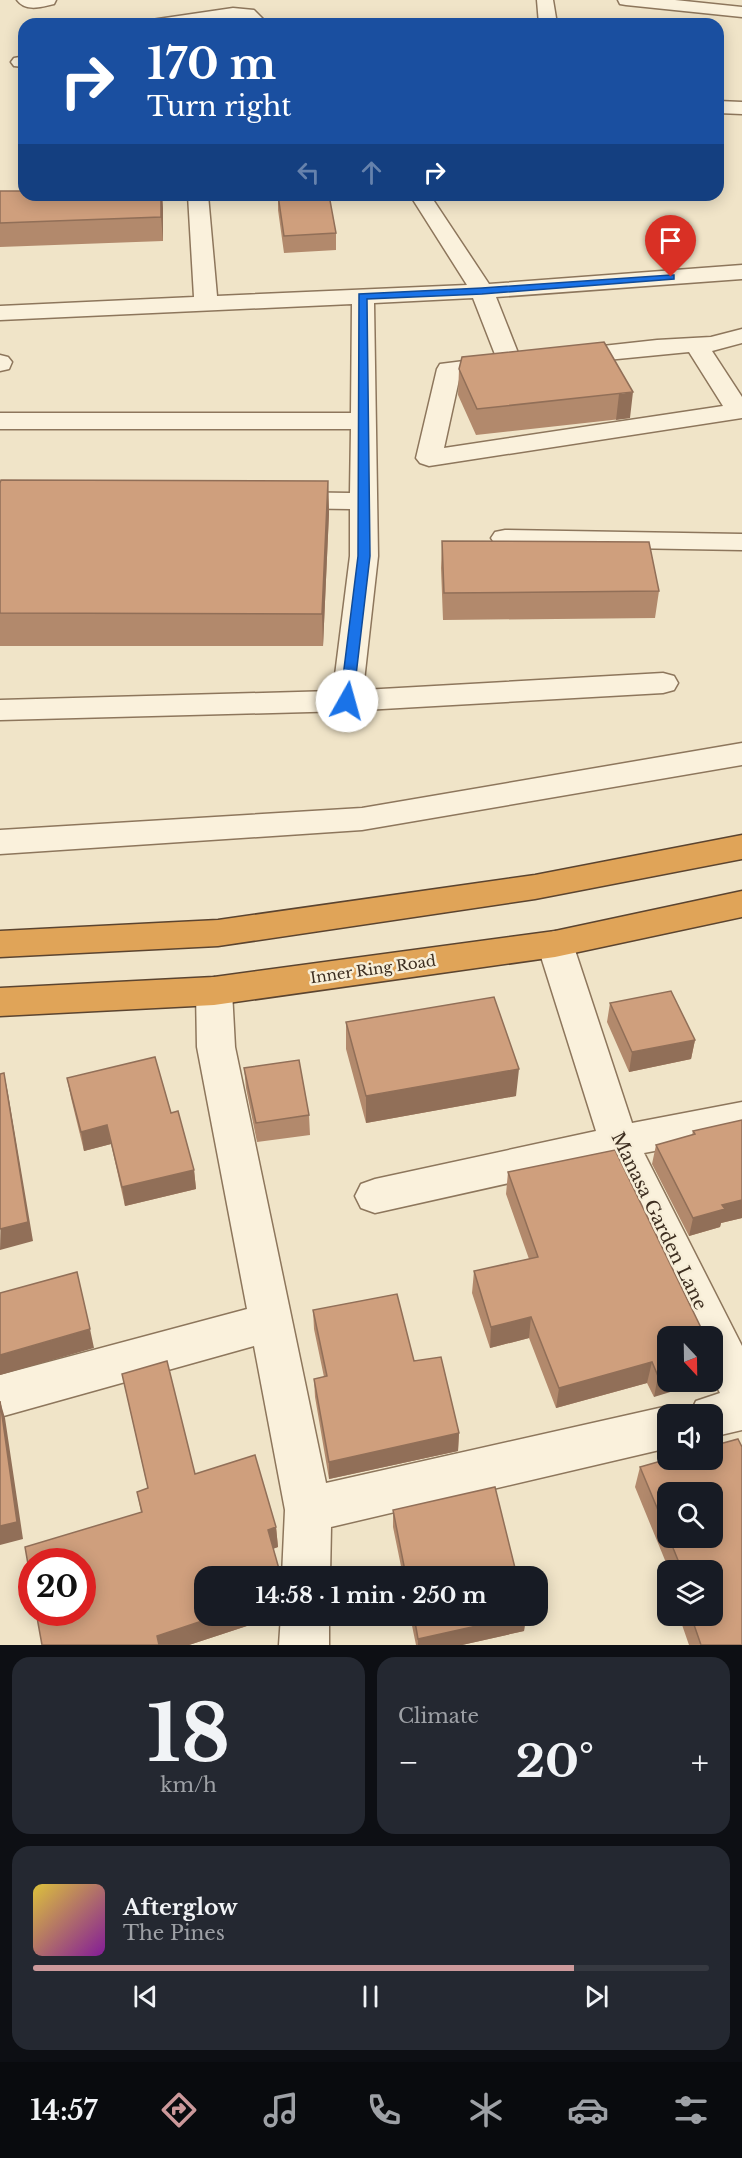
<!DOCTYPE html>
<meta charset="utf-8">
<style>
body{margin:0;font-family:"Libre Baskerville",serif;background:#242831;color:#f1f3f6;height:100vh;display:flex;flex-direction:column;font-size:22px;white-space:nowrap}
*{box-sizing:border-box;margin:0}
p{font-size:20px;color:#9ea1a6}
.icon{flex:none;width:33px;height:33px;fill:none;stroke:currentColor;stroke-width:2;stroke-linecap:round;stroke-linejoin:round}
.map{position:relative;height:1645px;overflow:hidden}
.drawer{display:flex;flex-direction:column;gap:12px;padding:12px;background:#0d0f14;flex:1}
.drawer>*{flex:none}
.guide{position:absolute;left:18px;top:18px;width:706px;height:183px;border-radius:18px;box-shadow:0 3px 15px #0003;background:#1a4fa0;color:#fff;overflow:hidden}
.needle{width:39px;rotate:158deg}
.tools{position:absolute;left:657px;top:1326px;display:grid;gap:12px}
.tools a{display:grid;place-items:center;width:66px;height:66px;border-radius:12px;background:#171b24;box-shadow:0 3px 15px #0003;font-size:30px}
.speed{position:absolute;left:18px;top:1548px;display:flex;gap:12px;font-size:30px;font-weight:700;text-align:center}
.speed>*{display:grid;place-content:center;width:78px;height:78px;border-radius:50%;background:#171b24;box-shadow:0 3px 15px #0003;line-height:1}
.speed .limit{border:9px solid #d22;background:#fff;color:#111}
.pin{position:absolute;display:grid;place-items:center;width:51px;height:51px;color:#fff;margin:-62px -26px;border-radius:50% 50% 50% 0;rotate:-45deg;box-shadow:0 0 6px #0007}
.pin .icon{rotate:45deg}
.me{position:absolute;width:66px;margin:-33px;rotate:7deg;stroke-linejoin:round;filter:drop-shadow(0 0 4px #0008)}
.turn{display:flex;align-items:center;gap:21px;height:126px;padding:0 30px;font-size:27px}
.turn .icon{width:78px;height:78px;stroke-width:2.5}
.turn b{display:block;font-size:42px;line-height:51px}
.lanes{display:flex;align-items:center;height:57px;padding:0 30px;background:#0003;justify-content:center;gap:30px;direction:ltr}
.lanes .off{opacity:.35}
.big{font-size:45px;font-weight:800;line-height:1.1}
.drawer .tile{flex:1;display:flex;flex-direction:column;justify-content:center;gap:9px;min-width:0;padding:0 21px;border-radius:18px;background:#242831}
.drawer .dial{align-items:center;gap:0}
.dial b{font-size:78px;line-height:1}
.song{display:flex;align-items:center;gap:18px}
.cover{width:72px;height:72px;border-radius:9px;background:linear-gradient(135deg,hsl(50 70% 55%),hsl(290 70% 35%))}
.played{height:6px;border-radius:3px;background:linear-gradient(90deg,#cc999b 80%,#363941 80%)}
.keys{display:flex;justify-content:space-around;direction:ltr}
.heat{display:flex;justify-content:space-between;align-items:center;font-size:33px;direction:ltr}
.drawer .tiles{flex:1;display:grid;gap:12px;grid-template-columns:1fr 1fr}
.tile:last-child{grid-column:span 2}
.trip{position:absolute;left:194px;top:1566px;width:354px;height:60px;border-radius:18px;background:#171b24;box-shadow:0 3px 15px #0003;font-weight:800;line-height:60px;text-align:center}
.tab-bar{display:flex;height:96px;justify-content:space-around;align-items:center;background:#090b0e;color:#9ea1a6}
.tab-bar .icon{width:42px;height:42px}
.tab-bar .on{color:#cc999b}
.tab-bar b{font-size:27px;color:#f1f3f6}
.map>svg:first-child{display:block}
.lines{fill:none;stroke-linecap:round;stroke-linejoin:round}
.minor-casing{stroke:#8d765c;stroke-width:3}
.highway-casing{stroke:#5b4430;stroke-width:3}
.minor{fill:#faf1dc;fill-rule:evenodd}
.highway{fill:#e0a458;fill-rule:evenodd}
.wall{fill:#b2896c;fill-rule:evenodd}
.shaded-wall{fill:#916f58}
.building{fill:#cf9f7d;stroke:#916f58;stroke-width:1.5}
.route{fill:#1a73e8;stroke:#114b97;stroke-width:1.5}
.labels{text-anchor:middle;dominant-baseline:central;stroke-width:5;stroke-linejoin:round;paint-order:stroke}
.street-label{font-size:15px;fill:#3d2e20;stroke:#f7eed8}
.near-street-label{font-size:18px;fill:#3d2e20;stroke:#f7eed8}
</style>
<div class="map">
<svg width="742" height="1645" viewBox="0 0 742 1645">
<rect width="100%" height="100%" fill="#f0e4c8"/>
<g class="lines">
<defs>
<path id="minor" d="M 17,0 L 56,0 L 54,4 C 41,7 26,12 17,0 Z
M 537,0 L 553,0 L 557,24 L 539,24 Z
M 618,0 L 675,0 L 742,7 L 742,17 L 626,5 L 620,4 Z
M 233,8 L 254,10 L 268,24 L 249,24 L 243,19 L 233,18 L 193,24 L 149,24 L 152,20 L 158,19 Z
M 20,57 L 24,57 L 24,67 L 14,66 L 11,62 L 14,58 Z
M 718,101 L 742,102 L 742,114 L 718,113 Z
M 188,195 L 208,195 L 217,296 L 467,285 L 410,195 L 430,195 L 489,284 L 742,265 L 742,279 L 496,297 L 522,363 L 519,368 L 460,375 L 444,448 L 723,406 L 689,352 L 566,364 L 558,362 L 554,357 L 558,352 L 566,350 L 657,340 L 711,337 L 742,329 L 742,343 L 712,351 L 742,397 L 742,418 L 429,466 L 420,463 L 416,458 L 437,369 L 440,364 L 496,357 L 473,298 L 374,303 L 378,556 L 363,690 L 663,673 L 674,676 L 678,683 L 674,690 L 663,693 L 347,711 L 0,720 L 0,700 L 333,691 L 350,556 L 350,509 L 284,508 L 275,506 L 271,500 L 275,494 L 284,492 L 350,493 L 351,429 L 0,429 L 0,413 L 351,413 L 352,304 L 0,320 L 0,306 L 194,297 Z
M 0,355 L 8,357 L 12,362 L 9,369 L 0,371 Z
M 505,530 L 742,534 L 742,550 L 505,546 L 495,544 L 491,538 L 495,532 Z
M 742,743 L 742,765 L 362,830 L 0,854 L 0,830 L 362,808 Z
M 555,931 L 568,935 L 573,944 L 632,1123 L 742,1102 L 742,1134 L 644,1153 L 742,1346 L 742,1430 L 712,1437 L 712,1414 L 690,1414 L 696,1401 L 720,1393 L 712,1377 L 712,1336 L 693,1336 L 608,1161 L 375,1213 L 361,1208 L 355,1196 L 361,1184 L 375,1179 L 596,1131 L 537,944 L 542,935 Z
M 214,977 L 227,981 L 232,991 L 235,1047 L 326,1483 L 668,1406 L 685,1414 L 668,1414 L 668,1448 L 331,1527 L 330,1576 L 282,1576 L 285,1510 L 254,1346 L 0,1417 L 0,1375 L 247,1309 L 197,1047 L 196,991 L 201,981 Z
M 281,1616 L 329,1616 L 329,1645 L 279,1645 Z"/>
<path id="highway" d="M 742,835 L 742,859 L 535,899 L 218,946 L 0,957 L 0,931 L 218,920 L 535,875 Z
M 742,891 L 742,917 L 555,957 L 214,1005 L 0,1016 L 0,988 L 214,977 L 555,931 Z"/>
</defs>
<use href="#minor" class="minor-casing"/>
<use href="#highway" class="highway-casing"/>
<use href="#minor" class="minor"/>
<use href="#highway" class="highway"/>
</g>
<path class="wall" d="M 0,191 L 24,195 L 162,195 L 163,209 L 163,241 L 0,247 Z
M 278,195 L 336,233 L 336,250 L 284,253 L 278,210 Z
M 604,342 L 630,418 L 476,435 L 458,395 L 459,369 Z
M 328,481 L 329,513 L 323,646 L 0,646 L 0,483 Z
M 442,541 L 659,591 L 655,618 L 443,620 L 441,568 Z
M 610,1003 L 695,1040 L 691,1059 L 629,1072 L 607,1022 Z
M 346,1022 L 516,1096 L 366,1123 L 346,1049 Z
M 244,1068 L 309,1115 L 310,1135 L 257,1142 L 246,1088 Z
M 67,1078 L 171,1113 L 194,1170 L 196,1189 L 125,1206 L 111,1144 L 84,1151 L 71,1098 Z
M 742,1120 L 742,1218 L 721,1223 L 720,1227 L 689,1236 L 652,1164 L 656,1145 L 692,1135 L 693,1131 Z
M 508,1172 L 705,1336 L 654,1397 L 647,1383 L 556,1408 L 529,1338 L 490,1348 L 472,1293 L 474,1271 L 529,1259 L 506,1194 Z
M 313,1310 L 414,1361 L 459,1433 L 458,1451 L 329,1479 L 315,1397 L 314,1379 L 324,1377 L 314,1329 Z
M 122,1374 L 195,1474 L 276,1527 L 278,1547 L 273,1549 L 277,1616 L 189,1645 L 42,1645 L 141,1512 L 137,1492 L 148,1489 Z
M 738,1439 L 742,1447 L 742,1645 L 689,1645 L 680,1619 L 681,1616 L 712,1616 L 712,1570 L 669,1570 L 635,1487 L 640,1467 L 668,1459 L 712,1460 L 712,1446 ZM 668,1492 L 712,1492 L 712,1538 L 668,1538 Z
M 393,1510 L 517,1576 L 403,1576 L 393,1527 Z
M 410,1616 L 526,1616 L 524,1631 L 462,1645 L 416,1645 Z"/>
<path class="shaded-wall" d="M 161,195 L 162,195 L 163,209 L 163,241 L 161,217 Z
M 633,392 L 630,418 L 616,420 L 619,394 Z
M 328,481 L 329,513 L 323,646 L 322,614 Z
M 695,1040 L 691,1059 L 629,1072 L 632,1052 Z
M 519,1069 L 516,1096 L 366,1123 L 366,1096 Z
M 4,1073 L 8,1093 L 33,1241 L 0,1250 Z
M 107,1125 L 111,1144 L 84,1151 L 81,1132 Z
M 194,1170 L 196,1189 L 125,1206 L 122,1187 Z
M 742,1200 L 742,1218 L 721,1223 L 720,1227 L 689,1236 L 693,1218 L 722,1205 Z
M 531,1317 L 529,1338 L 490,1348 L 491,1327 Z
M 90,1329 L 94,1348 L 0,1375 L 0,1355 Z
M 715,1359 L 712,1370 L 712,1360 Z
M 652,1362 L 647,1383 L 556,1408 L 559,1388 Z
M 668,1373 L 668,1382 L 703,1382 L 654,1397 L 658,1376 Z
M 0,1401 L 5,1418 L 23,1539 L 0,1545 Z
M 459,1433 L 458,1451 L 329,1479 L 329,1462 Z
M 276,1527 L 278,1547 L 269,1550 L 268,1530 Z
M 217,1616 L 277,1616 L 189,1645 L 159,1645 L 157,1636 Z
M 521,1616 L 526,1616 L 524,1631 L 462,1645 L 418,1645 L 418,1639 Z"/>
<path class="building" d="M 0,191 L 24,191 L 24,195 L 161,195 L 161,217 L 0,223 Z
M 278,195 L 329,195 L 336,233 L 284,236 Z
M 604,342 L 633,392 L 477,409 L 459,369 L 462,357 Z
M 1,480 L 328,481 L 322,614 L 0,613 L 0,483 Z
M 442,541 L 649,542 L 659,591 L 444,593 Z
M 671,991 L 695,1040 L 632,1052 L 610,1003 Z
M 494,997 L 519,1069 L 366,1096 L 346,1022 Z
M 155,1057 L 171,1113 L 178,1111 L 194,1170 L 122,1187 L 107,1125 L 81,1132 L 67,1078 Z
M 299,1060 L 309,1115 L 256,1123 L 244,1068 Z
M 4,1073 L 28,1222 L 0,1229 L 0,1074 Z
M 742,1120 L 742,1200 L 722,1205 L 725,1209 L 693,1218 L 656,1145 L 695,1134 L 693,1131 Z
M 615,1150 L 705,1336 L 668,1336 L 668,1373 L 658,1376 L 652,1362 L 559,1388 L 531,1317 L 491,1327 L 474,1271 L 538,1257 L 508,1172 Z
M 77,1272 L 90,1329 L 0,1355 L 0,1293 Z
M 397,1294 L 414,1361 L 441,1357 L 459,1433 L 329,1462 L 314,1379 L 327,1376 L 313,1310 Z
M 167,1361 L 195,1474 L 255,1455 L 276,1527 L 268,1530 L 281,1576 L 204,1576 L 204,1616 L 217,1616 L 157,1636 L 159,1645 L 42,1645 L 36,1612 L 82,1612 L 82,1562 L 32,1562 L 32,1587 L 25,1547 L 142,1512 L 137,1492 L 148,1488 L 122,1374 Z
M 0,1401 L 17,1522 L 0,1526 Z
M 738,1439 L 742,1447 L 742,1645 L 701,1645 L 691,1616 L 712,1616 L 712,1570 L 682,1570 L 669,1538 L 712,1538 L 712,1492 L 668,1492 L 668,1534 L 640,1467 L 668,1459 L 712,1460 L 712,1446 Z
M 495,1487 L 517,1576 L 406,1576 L 393,1510 Z
M 414,1616 L 521,1616 L 418,1639 Z"/>
<path class="route" d="M 671,275 L 674,275 L 674,279 L 482,294 L 367,299 L 370,556 L 353,701 L 351,704 L 342,704 L 340,701 L 358,556 L 359,294 L 482,288 Z"/>
<g class="labels">
<g class="street-label">
<text transform="translate(373 969) rotate(-8)">Inner Ring Road</text>
</g>
<g class="near-street-label">
<text transform="translate(659 1221) rotate(64)">Manasa Garden Lane</text>
</g>
</g>
</svg>
<div class="tools">
<a><svg class="needle" viewBox="-14 -14 28 28"><path d="M0-13l5 13h-10z" fill="#e53935"/><path d="M0 13l5-13h-10z" fill="#9ea1a6"/></svg></a>
<a><svg class="icon" aria-label="sound" viewBox="0 0 24 24"><path d="M4 9h4l5-4v14l-5-4H4zM17 9q2 3 0 6"/></svg></a>
<a><svg class="icon" aria-label="search" viewBox="0 0 24 24"><circle cx="10" cy="10" r="6"/><path d="M15 15l6 6"/></svg></a>
<a><svg class="icon" aria-label="layers" viewBox="0 0 24 24"><path d="M12 4l9 5-9 5-9-5zM3 14l9 5 9-5"/></svg></a>
</div>
<div class="speed"><div class="limit">20</div></div>
<div class="pin" style="left:671px;top:277px;background:#d93025"><svg class="icon" aria-label="arrive" viewBox="0 0 24 24"><path d="M6 21V4h12l-3 4 3 4H6"/></svg></div>
<svg class="me" style="left:347px;top:701px" viewBox="-20 -20 40 40"><circle r="19" fill="#fff"/><path d="M0-13L10 11 0 6-10 11z" fill="#1a73e8"/></svg>
<div class="trip">14:58 · 1 min · 250 m</div>
<div class="guide">
<div class="turn"><svg class="icon" aria-label="right" viewBox="0 0 24 24"><path d="M7 20v-9h11M14 6l5 5-5 5"/></svg><div><b>170 m</b>Turn right</div></div>
<div class="lanes"><svg class="icon off" aria-label="left" viewBox="0 0 24 24"><path d="M17 20v-9H6M10 6l-5 5 5 5"/></svg><svg class="icon off" aria-label="ahead" viewBox="0 0 24 24"><path d="M12 20V5M6 11l6-6 6 6"/></svg><svg class="icon" aria-label="right" viewBox="0 0 24 24"><path d="M7 20v-9h11M14 6l5 5-5 5"/></svg></div>
</div>
</div>
<section class="drawer">
<div class="tiles">
<div class="tile dial"><b>18</b><p>km/h</p></div>
<div class="tile"><p>Climate</p>
<div class="heat"><a>−</a><b class="big">20°</b><a>+</a></div>
</div>
<div class="tile">
<div class="song"><i class="cover"></i><div><b>Afterglow</b><p>The Pines</p></div></div>
<div class="played"></div>
<div class="keys"><svg class="icon" aria-label="previous" viewBox="0 0 24 24"><path d="M18 5L8 12l10 7zM5 5v14"/></svg><svg class="icon" aria-label="pause" viewBox="0 0 24 24"><path d="M8 5v14M16 5v14"/></svg><svg class="icon" aria-label="next" viewBox="0 0 24 24"><path d="M6 5l10 7-10 7zM19 5v14"/></svg></div>
</div>
</div>
</section>
<nav class="tab-bar">
<b>14:57</b>
<svg class="icon on" aria-label="directions" viewBox="0 0 24 24"><path d="M12 3l9 9-9 9-9-9zM9 14v-3h6M13 9l2 2-2 2"/></svg>
<svg class="icon" aria-label="music" viewBox="0 0 24 24"><path d="M9 18V5l10-2v13"/><circle cx="6" cy="18" r="3"/><circle cx="16" cy="16" r="3"/></svg>
<svg class="icon" aria-label="phone" viewBox="0 0 24 24"><path d="M5 4h4l2 5-3 2q2 4 5 5l2-3 5 2v4C11 20 4 13 5 4z"/></svg>
<svg class="icon" aria-label="climate" viewBox="0 0 24 24"><path d="M12 3v18M4 7l16 10M4 17L20 7"/></svg>
<svg class="icon" aria-label="car" viewBox="0 0 24 24"><path d="M5 17H2v-5l4-1 3-4h7l3 4 3 1v5h-3M9 17h6M6 11h13"/><circle cx="7" cy="17" r="2"/><circle cx="17" cy="17" r="2"/></svg>
<svg class="icon" aria-label="filters" viewBox="0 0 24 24"><path d="M4 7h16M4 17h16"/><circle cx="9" cy="7" r="2"/><circle cx="15" cy="17" r="2"/></svg>
</nav>
